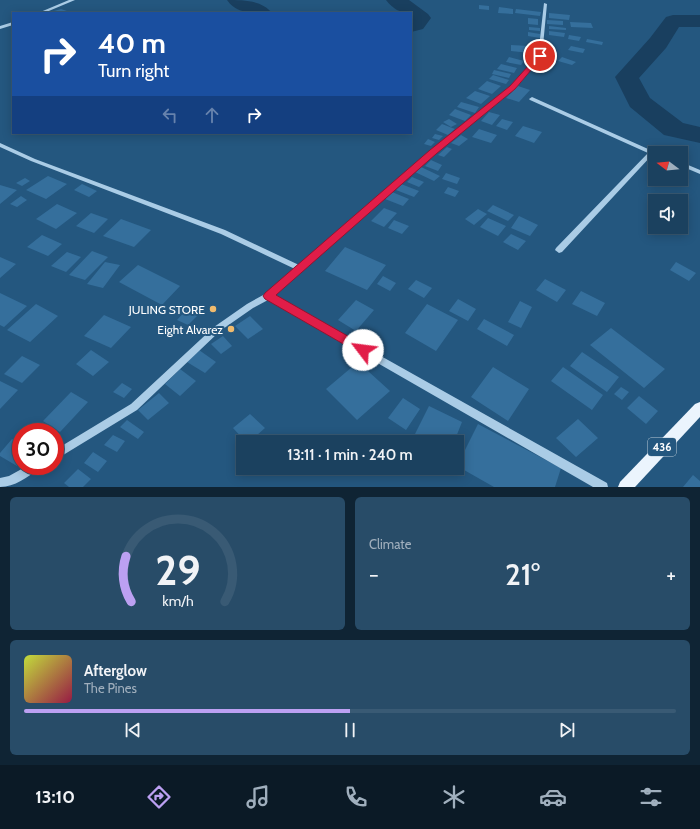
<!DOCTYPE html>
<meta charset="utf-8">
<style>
body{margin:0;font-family:Cabin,sans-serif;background:#284c68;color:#f1f3f6;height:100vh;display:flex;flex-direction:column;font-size:15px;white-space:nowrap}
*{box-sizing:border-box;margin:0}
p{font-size:13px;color:#a0afbd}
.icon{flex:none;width:22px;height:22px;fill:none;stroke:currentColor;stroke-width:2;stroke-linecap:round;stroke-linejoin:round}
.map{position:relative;height:487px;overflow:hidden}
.side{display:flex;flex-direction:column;gap:10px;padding:10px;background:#0f2434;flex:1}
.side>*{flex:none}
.hud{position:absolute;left:12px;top:12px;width:400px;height:122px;border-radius:0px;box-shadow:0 2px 10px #0003,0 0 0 1px #395a74;background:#1a4fa0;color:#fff;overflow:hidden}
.needle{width:26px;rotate:286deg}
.tools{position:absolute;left:648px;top:146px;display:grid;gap:8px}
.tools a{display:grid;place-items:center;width:40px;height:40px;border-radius:0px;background:#1b415f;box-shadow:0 2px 10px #0003,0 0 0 1px #395a74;font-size:20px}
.speed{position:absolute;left:12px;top:423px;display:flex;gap:8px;font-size:20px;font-weight:700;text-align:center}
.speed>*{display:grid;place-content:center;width:52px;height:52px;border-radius:50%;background:#1b415f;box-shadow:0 2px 10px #0003,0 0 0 1px #395a74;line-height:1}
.speed .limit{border:6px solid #d22;background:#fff;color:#111}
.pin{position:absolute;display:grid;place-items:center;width:34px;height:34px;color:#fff;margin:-17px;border:2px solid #fff;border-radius:50%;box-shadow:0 1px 4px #0007}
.me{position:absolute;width:44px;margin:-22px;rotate:300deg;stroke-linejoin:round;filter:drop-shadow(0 0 3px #0008)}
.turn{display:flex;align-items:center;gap:14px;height:84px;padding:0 20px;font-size:18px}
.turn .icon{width:52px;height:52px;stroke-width:2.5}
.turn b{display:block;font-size:28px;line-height:34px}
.lanes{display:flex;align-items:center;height:38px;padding:0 20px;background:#0003;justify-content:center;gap:20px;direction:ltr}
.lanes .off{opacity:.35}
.big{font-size:30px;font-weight:600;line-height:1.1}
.side .widget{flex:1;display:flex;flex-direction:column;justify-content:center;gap:6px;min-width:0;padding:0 14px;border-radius:6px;background:#284c68}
.side .dial{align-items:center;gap:0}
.dial svg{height:104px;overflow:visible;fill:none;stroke:#395a74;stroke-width:7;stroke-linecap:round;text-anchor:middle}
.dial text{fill:#f1f3f6;stroke:none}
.song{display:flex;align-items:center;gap:12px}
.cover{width:48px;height:48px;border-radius:6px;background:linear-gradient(135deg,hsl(70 70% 55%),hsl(340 70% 35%))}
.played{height:4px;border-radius:2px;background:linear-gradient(90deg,#bca0f2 50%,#395a74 50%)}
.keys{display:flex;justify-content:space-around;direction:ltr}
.heat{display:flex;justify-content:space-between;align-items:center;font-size:22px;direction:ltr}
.side .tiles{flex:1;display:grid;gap:10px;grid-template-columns:1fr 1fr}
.widget:last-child{grid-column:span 2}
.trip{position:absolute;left:236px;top:435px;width:228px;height:40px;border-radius:0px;background:#1b415f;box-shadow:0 2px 10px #0003,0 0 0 1px #395a74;font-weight:600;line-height:40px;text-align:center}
.dock{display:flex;height:64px;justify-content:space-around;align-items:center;background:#0b1a26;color:#a0afbd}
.dock .icon{width:28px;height:28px}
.dock .current{color:#bca0f2}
.dock b{font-size:18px;color:#f1f3f6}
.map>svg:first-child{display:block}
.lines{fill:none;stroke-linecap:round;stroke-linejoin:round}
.river{fill:#193f5f;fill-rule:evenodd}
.building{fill:#356f9c}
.minor{fill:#aacce6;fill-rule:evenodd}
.major{fill:#ebf4fd;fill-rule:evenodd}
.route{fill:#e11d48;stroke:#92132f}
.poi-dot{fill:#f0bb6e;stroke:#24577f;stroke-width:1.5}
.labels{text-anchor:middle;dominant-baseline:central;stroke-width:4;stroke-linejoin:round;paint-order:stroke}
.shield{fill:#24577f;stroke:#bdcdd9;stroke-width:1}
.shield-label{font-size:11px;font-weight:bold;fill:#fff}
.poi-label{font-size:12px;fill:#fff;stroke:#24577f;text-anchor:end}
</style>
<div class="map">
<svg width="700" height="487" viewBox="0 0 700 487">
<rect width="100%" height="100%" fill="#24577f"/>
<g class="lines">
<path class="river" d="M 227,0 C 243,0 262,0 272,13 C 256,13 237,15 227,0 Z
M 386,0 L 409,0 L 428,14 L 431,18 L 423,29 L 411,32 L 411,13 C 400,13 393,9 386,0 Z
M 673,15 L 700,15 L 700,27 L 679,27 L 666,48 L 639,78 L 650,98 L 683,123 L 700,127 L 700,143 L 664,135 L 630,107 L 615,77 L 650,38 L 666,17 Z"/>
</g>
<path class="building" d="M 479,5 L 489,6 L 489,10 L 479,9 Z
M 499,7 L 513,9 L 513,14 L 498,13 Z
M 61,9 L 70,12 L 57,13 L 54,11 Z
M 516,9 L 541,12 L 540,16 L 515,13 Z
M 549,13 L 570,15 L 569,20 L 549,18 Z
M 528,18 L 538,19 L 538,25 L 528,24 Z
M 547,20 L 563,21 L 563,25 L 547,24 Z
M 570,22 L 591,23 L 593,28 L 571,27 Z
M 549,26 L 566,28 L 566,30 L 549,29 Z
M 529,27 L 540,28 L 540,31 L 529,30 Z
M 549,31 L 565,33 L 564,37 L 549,35 Z
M 528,32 L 540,34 L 540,38 L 528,36 Z
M 569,35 L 581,37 L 579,41 L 568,39 Z
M 587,39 L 603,42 L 602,45 L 586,42 Z
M 511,45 L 529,46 L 530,53 L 511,51 Z
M 571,46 L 585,49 L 583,53 L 568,50 Z
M 509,57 L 524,61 L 521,65 L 506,62 Z
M 562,57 L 576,62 L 572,65 L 558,61 Z
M 501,64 L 517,68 L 514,73 L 497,69 Z
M 494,70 L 511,74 L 509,78 L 492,74 Z
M 493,75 L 509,80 L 506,84 L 489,79 Z
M 487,81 L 501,86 L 492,94 L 478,89 Z
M 518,86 L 530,90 L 519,102 L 506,98 Z
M 475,91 L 490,96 L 481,104 L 466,98 Z
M 461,102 L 479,107 L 475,113 L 457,107 Z
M 455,109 L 471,115 L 465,121 L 449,115 Z
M 489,112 L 500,115 L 492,125 L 481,121 Z
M 449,119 L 457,124 L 451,127 L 443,122 Z
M 502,119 L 513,122 L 507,130 L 496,126 Z
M 442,124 L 455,129 L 448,135 L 436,130 Z
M 523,126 L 542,132 L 534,143 L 515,136 Z
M 479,129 L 497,135 L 491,143 L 472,137 Z
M 435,134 L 443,136 L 439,140 L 432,138 Z
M 461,135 L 468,139 L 459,146 L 451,143 Z
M 428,139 L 435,142 L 431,146 L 424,144 Z
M 447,147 L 452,149 L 444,157 L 438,155 Z
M 431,160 L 442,165 L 438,171 L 425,166 Z
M 421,167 L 440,176 L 434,181 L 415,172 Z
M 446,173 L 460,178 L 457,184 L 442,179 Z
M 48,176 L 67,184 L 46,199 L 26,190 Z
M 412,177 L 424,182 L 419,187 L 407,182 Z
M 25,178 L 30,181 L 22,186 L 16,183 Z
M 82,184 L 97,191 L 89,197 L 74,190 Z
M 401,184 L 419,191 L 414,197 L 396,190 Z
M 0,185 L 17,190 L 0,204 Z
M 448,187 L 459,191 L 455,197 L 444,193 Z
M 392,192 L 409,199 L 403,206 L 385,199 Z
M 21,196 L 27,200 L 17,207 L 10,204 Z
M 57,204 L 77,213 L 56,229 L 36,219 Z
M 493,205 L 514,215 L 508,221 L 487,211 Z
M 384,208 L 397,213 L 384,227 L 371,221 Z
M 478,209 L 487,214 L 474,225 L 465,219 Z
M 91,213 L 108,219 L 94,233 L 76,226 Z
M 519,216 L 538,225 L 530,236 L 511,228 Z
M 488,218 L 506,226 L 498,236 L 480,227 Z
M 121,219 L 151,230 L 134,247 L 103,236 Z
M 394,220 L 409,226 L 402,234 L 388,228 Z
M 511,234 L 526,241 L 518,250 L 503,242 Z
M 42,235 L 62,244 L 48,256 L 27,247 Z
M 345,247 L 386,265 L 367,290 L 325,271 Z
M 92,251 L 108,257 L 85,280 L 69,275 Z
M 67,252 L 81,257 L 66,272 L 51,266 Z
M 0,257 L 16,264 L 0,278 Z
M 105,262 L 120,265 L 103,288 L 87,284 Z
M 676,262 L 696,273 L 689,281 L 670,270 Z
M 138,265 L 180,286 L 162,305 L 119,282 Z
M 383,276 L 396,283 L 390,291 L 377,284 Z
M 545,279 L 566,290 L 557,302 L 536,290 Z
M 416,280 L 432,288 L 424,298 L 408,289 Z
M 581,291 L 605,303 L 597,316 L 572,304 Z
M 0,293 L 27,306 L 4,327 L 0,325 Z
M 458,299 L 476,309 L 468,321 L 449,311 Z
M 356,300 L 374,310 L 356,331 L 338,320 Z
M 520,301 L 532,307 L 521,328 L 508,322 Z
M 36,304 L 58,316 L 30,342 L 7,330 Z
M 427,304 L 458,320 L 436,351 L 405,333 Z
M 187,309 L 198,315 L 188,325 L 177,320 Z
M 104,315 L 131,327 L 111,348 L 84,336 Z
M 250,316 L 263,329 L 248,339 L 235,326 Z
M 484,319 L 514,335 L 507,346 L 477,329 Z
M 611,328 L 665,369 L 644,388 L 590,345 Z
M 223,336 L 232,346 L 221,354 L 211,344 Z
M 91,350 L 109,362 L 93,376 L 76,364 Z
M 199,350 L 216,362 L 205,373 L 187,362 Z
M 582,352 L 619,377 L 607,392 L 570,366 Z
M 22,356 L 40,365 L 22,383 L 4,374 Z
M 358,362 L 390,391 L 357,420 L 326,389 Z
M 493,367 L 529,389 L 508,421 L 471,397 Z
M 563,367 L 603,395 L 592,410 L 551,381 Z
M 180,369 L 196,381 L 180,396 L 165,384 Z
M 0,381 L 18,390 L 0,409 Z
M 122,383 L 132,389 L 124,398 L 113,392 Z
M 621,387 L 629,392 L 622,400 L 614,394 Z
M 71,392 L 88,402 L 60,432 L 43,421 Z
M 159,393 L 169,403 L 148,420 L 138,410 Z
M 639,396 L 658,411 L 646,424 L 627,408 Z
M 403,398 L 420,409 L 406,430 L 388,418 Z
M 429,406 L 462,422 L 454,442 L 420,442 L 413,438 Z
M 250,414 L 265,428 L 249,442 L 246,442 L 233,428 Z
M 578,419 L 598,438 L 576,457 L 556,438 Z
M 127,420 L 144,432 L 138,439 L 120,427 Z
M 478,424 L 561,468 L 555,487 L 494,487 L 457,466 Z
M 113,435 L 125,441 L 117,452 L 104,445 Z
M 12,439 L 21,444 L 21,462 L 17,466 L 0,456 L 0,453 Z
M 93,452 L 107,461 L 98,472 L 84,463 Z
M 78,469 L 91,479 L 83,487 L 69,487 L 64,483 Z
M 693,475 L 700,481 L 700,487 L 683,487 Z"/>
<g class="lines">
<path class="minor" d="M 69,0 L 75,0 L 44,13 L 38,13 Z
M 544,3 L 547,4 L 542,56 L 515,89 L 435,153 L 274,296 L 607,483 L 608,487 L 593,487 L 268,300 L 253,308 L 220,331 L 137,410 L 55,460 L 55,450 L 131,404 L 214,327 L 247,304 L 265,294 L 295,269 L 221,234 L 31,161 L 0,147 L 0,143 L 35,159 L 225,230 L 299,265 L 431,151 L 511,87 L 538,56 Z
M 13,22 L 13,25 L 0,29 L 0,26 Z
M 532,97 L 657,153 L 655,153 L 655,156 L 652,155 L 562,252 L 559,253 L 555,250 L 556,248 L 648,153 L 530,100 L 529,99 Z
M 681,162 L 700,170 L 700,174 L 681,166 Z
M 27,466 L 41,466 L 39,469 C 27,477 15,487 0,487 L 0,478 L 9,476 Z"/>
<path class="major" d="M 700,402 L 700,417 L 635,487 L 618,487 L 620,482 L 695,404 Z"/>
</g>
<path class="route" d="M 538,55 L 543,56 L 515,89 L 436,154 L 276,295 L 367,347 L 368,350 L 367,353 L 363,355 L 359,353 L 265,299 L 263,296 L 265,293 L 430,150 L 510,86 Z"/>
<g class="poi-dot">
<circle cx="213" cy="309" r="4"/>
<circle cx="231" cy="329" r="4"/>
</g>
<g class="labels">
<rect class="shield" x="648" y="438" width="28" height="18" rx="3"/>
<g class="shield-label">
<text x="662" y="447">436</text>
</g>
<g class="poi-label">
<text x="205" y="309">JULING STORE</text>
<text x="223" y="329">Eight Alvarez</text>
</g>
</g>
</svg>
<div class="tools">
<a><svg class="needle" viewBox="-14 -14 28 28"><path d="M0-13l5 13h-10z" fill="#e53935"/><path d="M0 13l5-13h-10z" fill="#a0afbd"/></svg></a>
<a><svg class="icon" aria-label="sound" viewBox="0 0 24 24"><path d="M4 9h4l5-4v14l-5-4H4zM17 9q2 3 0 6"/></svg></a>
</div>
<div class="speed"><div class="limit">30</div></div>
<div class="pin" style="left:540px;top:56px;background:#d93025"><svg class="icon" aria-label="arrive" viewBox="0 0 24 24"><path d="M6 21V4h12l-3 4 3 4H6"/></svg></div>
<svg class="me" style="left:363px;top:350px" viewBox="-20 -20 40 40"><circle r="19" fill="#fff"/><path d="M0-13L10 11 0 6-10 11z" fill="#e11d48"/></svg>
<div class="trip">13:11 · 1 min · 240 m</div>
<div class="hud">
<div class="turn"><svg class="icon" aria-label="right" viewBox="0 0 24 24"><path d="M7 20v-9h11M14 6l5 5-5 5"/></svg><div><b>40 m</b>Turn right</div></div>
<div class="lanes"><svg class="icon off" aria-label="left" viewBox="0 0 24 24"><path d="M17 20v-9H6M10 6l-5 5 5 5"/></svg><svg class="icon off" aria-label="ahead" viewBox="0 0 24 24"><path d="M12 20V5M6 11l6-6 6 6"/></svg><svg class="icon" aria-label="right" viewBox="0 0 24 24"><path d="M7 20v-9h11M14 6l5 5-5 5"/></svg></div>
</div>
</div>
<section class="side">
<div class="tiles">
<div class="widget dial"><svg viewBox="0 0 100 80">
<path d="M14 69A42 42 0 1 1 86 69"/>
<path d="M14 69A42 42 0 0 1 10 34" stroke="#bca0f2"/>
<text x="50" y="56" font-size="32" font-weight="700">29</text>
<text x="50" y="72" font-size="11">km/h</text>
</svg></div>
<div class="widget"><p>Climate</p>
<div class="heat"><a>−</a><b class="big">21°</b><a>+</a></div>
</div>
<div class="widget">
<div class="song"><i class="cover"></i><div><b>Afterglow</b><p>The Pines</p></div></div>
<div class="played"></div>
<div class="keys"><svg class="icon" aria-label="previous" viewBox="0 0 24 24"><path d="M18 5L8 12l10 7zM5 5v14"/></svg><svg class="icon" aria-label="pause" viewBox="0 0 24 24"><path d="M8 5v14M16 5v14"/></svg><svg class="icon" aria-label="next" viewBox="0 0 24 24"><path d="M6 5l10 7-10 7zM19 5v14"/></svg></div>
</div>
</div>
</section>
<nav class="dock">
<b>13:10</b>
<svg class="icon current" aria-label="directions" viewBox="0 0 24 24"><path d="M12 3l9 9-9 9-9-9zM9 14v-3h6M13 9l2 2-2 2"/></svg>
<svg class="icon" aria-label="music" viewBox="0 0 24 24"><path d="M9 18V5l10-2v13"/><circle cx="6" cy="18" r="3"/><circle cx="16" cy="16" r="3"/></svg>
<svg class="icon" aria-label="phone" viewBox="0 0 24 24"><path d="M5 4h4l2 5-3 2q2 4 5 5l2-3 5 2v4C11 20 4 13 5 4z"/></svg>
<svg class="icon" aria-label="climate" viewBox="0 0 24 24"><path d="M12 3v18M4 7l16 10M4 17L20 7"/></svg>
<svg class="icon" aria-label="car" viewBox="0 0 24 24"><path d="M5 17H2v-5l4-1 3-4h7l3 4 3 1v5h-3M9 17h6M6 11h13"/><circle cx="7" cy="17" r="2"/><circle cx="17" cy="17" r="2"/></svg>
<svg class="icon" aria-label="filters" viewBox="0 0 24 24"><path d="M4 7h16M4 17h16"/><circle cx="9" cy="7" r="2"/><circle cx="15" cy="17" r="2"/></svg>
</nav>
